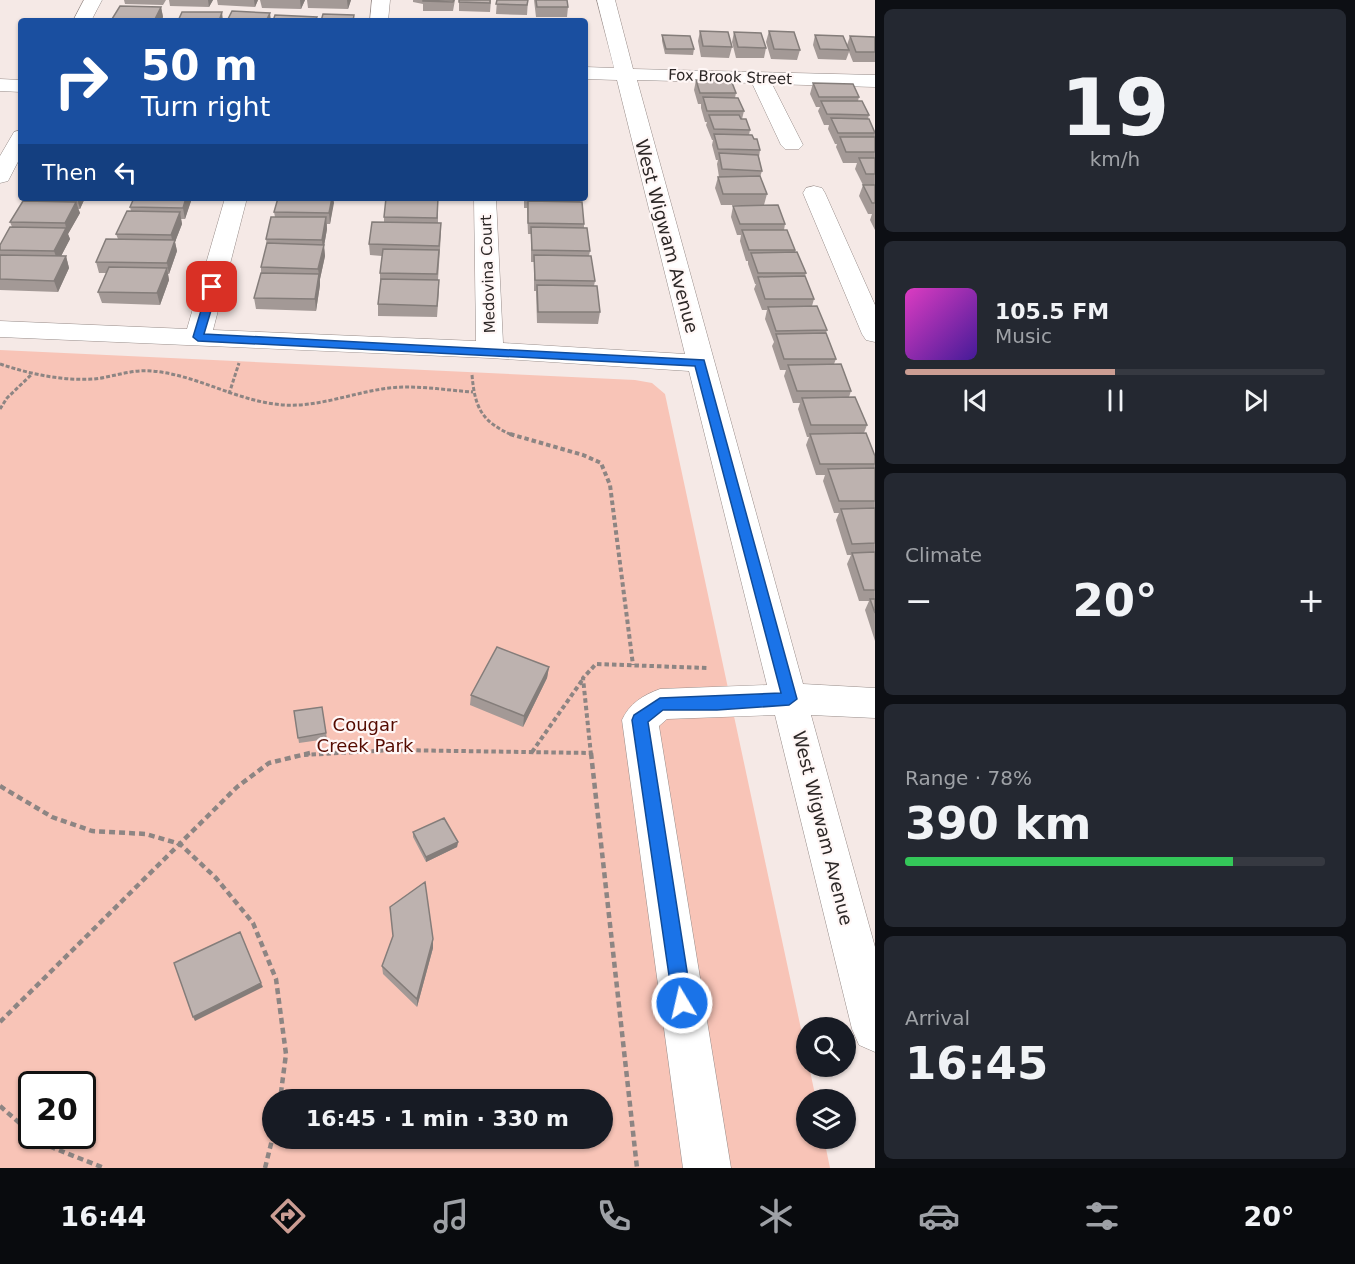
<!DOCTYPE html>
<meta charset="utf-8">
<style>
body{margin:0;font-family:"DejaVu Sans",sans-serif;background:#242831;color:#f1f3f6;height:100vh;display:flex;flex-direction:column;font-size:22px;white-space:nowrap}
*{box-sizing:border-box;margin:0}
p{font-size:20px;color:#9ea1a6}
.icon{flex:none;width:33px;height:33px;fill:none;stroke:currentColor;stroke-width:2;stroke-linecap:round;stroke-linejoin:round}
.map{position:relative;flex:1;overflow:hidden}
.drawer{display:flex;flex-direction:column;gap:9px;padding:9px;background:#0d0f14;width:480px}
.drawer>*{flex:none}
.guide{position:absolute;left:18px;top:18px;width:570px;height:183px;border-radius:6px;box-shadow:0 2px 4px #0004;background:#1a4fa0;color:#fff;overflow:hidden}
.buttons{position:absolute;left:796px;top:1017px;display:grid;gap:12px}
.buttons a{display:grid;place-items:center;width:60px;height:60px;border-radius:50%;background:#171b24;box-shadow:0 2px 4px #0004;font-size:30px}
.speed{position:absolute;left:18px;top:1071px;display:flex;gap:12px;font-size:30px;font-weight:700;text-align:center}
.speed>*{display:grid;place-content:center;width:78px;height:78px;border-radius:50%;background:#171b24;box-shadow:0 2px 4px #0004;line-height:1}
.speed .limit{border:3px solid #111;border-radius:9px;background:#fff;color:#111}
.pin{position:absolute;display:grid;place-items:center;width:51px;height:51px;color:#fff;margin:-26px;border-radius:12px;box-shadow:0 3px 9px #0006}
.me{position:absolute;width:66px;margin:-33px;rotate:351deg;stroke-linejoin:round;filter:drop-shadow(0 0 4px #0008)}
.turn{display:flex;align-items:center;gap:21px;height:126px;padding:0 24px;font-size:27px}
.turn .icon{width:78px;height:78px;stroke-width:2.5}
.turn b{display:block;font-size:42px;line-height:51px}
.then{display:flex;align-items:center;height:57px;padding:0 24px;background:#0003;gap:12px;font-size:22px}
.big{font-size:45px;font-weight:700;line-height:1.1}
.drawer .tile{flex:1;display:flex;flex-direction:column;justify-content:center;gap:9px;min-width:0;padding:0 21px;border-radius:9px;background:#242831}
.drawer .dial{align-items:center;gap:0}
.dial b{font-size:78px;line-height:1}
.song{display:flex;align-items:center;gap:18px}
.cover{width:72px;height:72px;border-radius:9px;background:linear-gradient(135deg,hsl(310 70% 55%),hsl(260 70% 35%))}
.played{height:6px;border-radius:3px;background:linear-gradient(90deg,#cb9d93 50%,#363941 50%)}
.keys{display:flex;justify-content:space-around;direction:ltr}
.heat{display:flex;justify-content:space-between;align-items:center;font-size:33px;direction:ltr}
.charge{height:9px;border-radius:4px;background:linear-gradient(90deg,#34c759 78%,#363941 0)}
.trip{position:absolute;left:262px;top:1089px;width:351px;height:60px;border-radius:30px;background:#171b24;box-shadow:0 2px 4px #0004;font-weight:700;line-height:60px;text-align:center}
.tab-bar{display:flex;height:96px;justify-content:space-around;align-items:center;background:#090b0e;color:#9ea1a6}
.tab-bar .icon{width:42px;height:42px}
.tab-bar .on{color:#cb9d93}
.tab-bar b{font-size:27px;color:#f1f3f6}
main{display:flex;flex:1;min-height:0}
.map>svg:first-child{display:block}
.green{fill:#f8c4b7;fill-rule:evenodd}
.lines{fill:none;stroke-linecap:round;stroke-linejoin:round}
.minor-casing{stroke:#978c89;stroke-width:1}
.path-far2{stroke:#8d8583;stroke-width:3;stroke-dasharray:4 2;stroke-linecap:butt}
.path-far1{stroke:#8d8583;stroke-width:4;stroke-dasharray:4.5 3;stroke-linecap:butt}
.path{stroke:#8d8583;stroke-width:4.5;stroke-dasharray:6 4;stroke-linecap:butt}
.minor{fill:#fff;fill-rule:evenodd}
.wall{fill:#a39996}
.shaded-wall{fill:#847d7a}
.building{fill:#bdb2af;stroke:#847d7a;stroke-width:1.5}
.route{fill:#1a73e8;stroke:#114b97;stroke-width:1.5}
.labels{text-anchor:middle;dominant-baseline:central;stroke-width:4.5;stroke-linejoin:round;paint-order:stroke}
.far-street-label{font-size:15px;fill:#2d2827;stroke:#fff7f6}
.street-label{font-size:18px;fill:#2d2827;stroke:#fff7f6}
.park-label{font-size:18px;fill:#550b00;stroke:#fff7f6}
</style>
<main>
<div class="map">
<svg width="875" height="1168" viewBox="0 0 875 1168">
<rect width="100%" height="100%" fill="#f5e9e6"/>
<path class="green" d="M 0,350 L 635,380 L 652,383 L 665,394 L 816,1099 L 807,1100 L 807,1138 L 824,1139 L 830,1168 L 0,1168 ZM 32,1084 L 82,1084 L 82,1136 L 32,1136 ZM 273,1100 L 603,1100 L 603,1138 L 273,1138 Z"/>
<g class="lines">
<defs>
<path id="minor" d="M 84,0 L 102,0 L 91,21 L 73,21 Z
M 372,0 L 390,0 L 388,21 L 370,21 Z
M 597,0 L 615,0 L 633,69 L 875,75 L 875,87 L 772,84 L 803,145 L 799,149 L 785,149 L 781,145 L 752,83 L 637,80 L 803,684 L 875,688 L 875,718 L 811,715 L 875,947 L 875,1052 L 859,1045 L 852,1029 L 775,715 L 667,719 L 659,726 L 731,1168 L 683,1168 L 622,720 C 629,704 643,695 660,689 L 767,685 L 689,371 L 490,358 L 0,337 L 0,321 L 187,329 L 225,198 L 247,198 L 213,330 L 476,341 L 474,198 L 496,198 L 503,343 L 685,354 L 617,80 L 585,79 L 585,67 L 614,68 Z
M 0,79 L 21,80 L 21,92 L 0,91 Z
M 21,130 L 21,156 L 8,181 L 0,183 L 0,156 L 14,132 Z
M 814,186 L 822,188 L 825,193 L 875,305 L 875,342 L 866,340 L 862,334 L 803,193 L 806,188 Z"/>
</defs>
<use href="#minor" class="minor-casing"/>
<path class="path-far2" d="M 0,364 C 30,374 62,381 94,379 C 113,377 132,369 152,371 C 198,375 238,402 284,405 C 317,407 350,394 382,389 C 412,384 443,390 473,392
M 472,375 C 475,409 482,422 514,436
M 229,394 L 239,363
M 0,409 L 7,398 L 32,374"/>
<path class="path-far1" d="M 510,434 L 583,455 L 601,463 L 610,485 L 633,665
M 532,752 L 583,679
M 304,755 L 392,750 L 591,753
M 591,755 L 583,678 L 596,664 L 707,668"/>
<path class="path" d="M 591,753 L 637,1168
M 0,786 L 52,817 L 92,831 L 146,834 L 180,844 L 216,878 L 253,923 L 276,979 L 286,1054 L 280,1100
M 0,1022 L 237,787 L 269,763 L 310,753
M 0,1106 L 32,1134
M 33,1136 L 41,1143 L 104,1168
M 265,1168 L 273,1136"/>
<use href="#minor" class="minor"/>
</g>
<path class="wall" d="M 124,0 L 166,0 L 163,5 L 125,4 Z
M 169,0 L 213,0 L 209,7 L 170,6 Z
M 217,0 L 258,0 L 255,7 L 218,5 Z
M 260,0 L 305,0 L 301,9 L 262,8 Z
M 307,0 L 351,0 L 348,9 L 308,8 Z
M 413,0 L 455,0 L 453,11 L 423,11 L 423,4 L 413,2 Z
M 459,0 L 491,0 L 490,12 L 459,11 Z
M 497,0 L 528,0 L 527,15 L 496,14 Z
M 534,0 L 567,0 L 568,7 L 567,17 L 536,17 Z
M 161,7 L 163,17 L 161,21 L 113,21 L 112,19 Z
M 700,31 L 732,47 L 729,58 L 701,57 L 698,41 Z
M 769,31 L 800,50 L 797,60 L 771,59 L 766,42 Z
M 734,32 L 766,48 L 764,58 L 736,58 L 732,42 Z
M 662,35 L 694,49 L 693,55 L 665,54 L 662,41 Z
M 815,35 L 847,45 L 850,36 L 875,37 L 875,62 L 853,62 L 849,52 L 846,60 L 818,59 L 813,45 Z
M 696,80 L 736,93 L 735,98 L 744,111 L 742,119 L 750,130 L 749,135 L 754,139 L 760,150 L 759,157 L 762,171 L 760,177 L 767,194 L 764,205 L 785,224 L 784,230 L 795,250 L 795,252 L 806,273 L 805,276 L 814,299 L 812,306 L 827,330 L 826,333 L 836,359 L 834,364 L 851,391 L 849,397 L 867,425 L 864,433 L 875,456 L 875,641 L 865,610 L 869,601 L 859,601 L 847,564 L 851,555 L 847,555 L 836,520 L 839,513 L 834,513 L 823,481 L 825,475 L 816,475 L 806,445 L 809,437 L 807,437 L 798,409 L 800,403 L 793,403 L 784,376 L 786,370 L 780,370 L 772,346 L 774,342 L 765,319 L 767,310 L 762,310 L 754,289 L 756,284 L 755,284 L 748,264 L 748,261 L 746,261 L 740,241 L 741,235 L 737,235 L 731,217 L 733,206 L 748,205 L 721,205 L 715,188 L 718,177 L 719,177 L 717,164 L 718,160 L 716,160 L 712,145 L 713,140 L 712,140 L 706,125 L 707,122 L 705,122 L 701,108 L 701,104 L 698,104 L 694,90 Z
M 813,83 L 859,97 L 858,101 L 869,115 L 868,119 L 875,132 L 875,230 L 870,220 L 872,214 L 868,214 L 859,196 L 863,185 L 855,169 L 857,163 L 843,163 L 836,147 L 837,144 L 835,144 L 828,129 L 829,125 L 824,125 L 818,111 L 820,107 L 816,107 L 810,94 Z
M 24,198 L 85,198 L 80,209 L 78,209 L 80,213 L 68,234 L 70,239 L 61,256 L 66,256 L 69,268 L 58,292 L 0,290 L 0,245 L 12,227 L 10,222 L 25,201 Z
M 192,198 L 185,219 L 181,219 L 182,224 L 175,242 L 177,251 L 169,274 L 168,274 L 169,280 L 160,305 L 102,303 L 98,292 L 107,273 L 99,273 L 96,262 L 118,239 L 116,234 L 131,211 L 130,207 Z
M 278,198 L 334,198 L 330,224 L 327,224 L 327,229 L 324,246 L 325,256 L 320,279 L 320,285 L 316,311 L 256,309 L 254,298 L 261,273 L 261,267 L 267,246 L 266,239 L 275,217 L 274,212 Z
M 524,198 L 580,198 L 580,202 L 584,224 L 584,228 L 590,251 L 589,256 L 595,281 L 594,286 L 600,312 L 598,324 L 537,323 L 536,291 L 534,291 L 534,262 L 531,262 L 531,234 L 528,234 L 527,208 L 524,208 Z
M 438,204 L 438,223 L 441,223 L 441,234 L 438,280 L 439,280 L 439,291 L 437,317 L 378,316 L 378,304 L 380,285 L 380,273 L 382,256 L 370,255 L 369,244 L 384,222 L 384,217 Z
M 549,667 L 547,678 L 523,727 L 470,705 L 471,695 Z
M 322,707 L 327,739 L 299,743 L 294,711 Z
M 413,832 L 458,842 L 457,847 L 426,862 L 413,837 Z
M 433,939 L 433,948 L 417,1007 L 383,974 L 382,966 Z"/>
<path class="shaded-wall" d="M 208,0 L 213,0 L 209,7 Z
M 254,0 L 258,0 L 255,7 Z
M 300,0 L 305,0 L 301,9 Z
M 347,0 L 351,0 L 348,9 Z
M 161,7 L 163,17 L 161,21 L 155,21 L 155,19 Z
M 222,12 L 223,21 L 219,21 Z
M 270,13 L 271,21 L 266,21 Z
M 77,198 L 85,198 L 80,209 Z
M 186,198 L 192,198 L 185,219 L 183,208 Z
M 332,198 L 333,198 L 334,203 L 330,224 L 329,213 Z
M 76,202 L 80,213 L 68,234 L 70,239 L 58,262 L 54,251 L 66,228 L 65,223 Z
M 180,212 L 182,224 L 175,242 L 177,251 L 169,274 L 167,263 L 173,244 L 171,235 Z
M 326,217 L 327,229 L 324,246 L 325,256 L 320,279 L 320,285 L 316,311 L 315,299 L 319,275 L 318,269 L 323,250 L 322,240 Z
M 66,256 L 69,268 L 58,292 L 54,281 Z
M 167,268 L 169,280 L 160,305 L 157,293 Z
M 549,667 L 547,678 L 523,727 L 524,716 Z
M 458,842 L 457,847 L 426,862 L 426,857 Z
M 433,939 L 433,948 L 417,1007 L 417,999 Z
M 261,983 L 263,987 L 195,1021 L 193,1017 Z"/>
<path class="building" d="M 423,0 L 454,0 L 453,2 L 423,1 Z
M 459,0 L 490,0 L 490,3 L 459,2 Z
M 497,0 L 528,0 L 527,5 L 496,4 Z
M 536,0 L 567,0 L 568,7 L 537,7 Z
M 120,6 L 161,7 L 155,19 L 112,19 Z
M 232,11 L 270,13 L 266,21 L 227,21 Z
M 182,12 L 222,12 L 219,21 L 178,21 Z
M 323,14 L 354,15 L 353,21 L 321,21 Z
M 275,15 L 317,17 L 315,21 L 273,21 Z
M 700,31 L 728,32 L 732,47 L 703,46 Z
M 769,31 L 794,32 L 800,50 L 774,49 Z
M 734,32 L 761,33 L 766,48 L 738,47 Z
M 662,35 L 690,36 L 694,49 L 666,49 Z
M 815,35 L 843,36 L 849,50 L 820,49 Z
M 850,36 L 875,37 L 875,52 L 856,52 Z
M 696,80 L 731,80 L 736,93 L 700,93 Z
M 813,83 L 853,84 L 859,97 L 819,97 Z
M 703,97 L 738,98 L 744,111 L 707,111 Z
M 821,101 L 862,101 L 869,115 L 827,114 Z
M 709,115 L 739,115 L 741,119 L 746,119 L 750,130 L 714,129 Z
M 831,118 L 869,119 L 875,133 L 838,133 Z
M 714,134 L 752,135 L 754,139 L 757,139 L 760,150 L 718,149 Z
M 840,137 L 875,137 L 875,152 L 846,152 Z
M 719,153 L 758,155 L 762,171 L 722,169 Z
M 859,158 L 875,158 L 875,174 L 866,174 Z
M 760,176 L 767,194 L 723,194 L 718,177 Z
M 863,185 L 875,185 L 875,203 L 872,203 Z
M 134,198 L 186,198 L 183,208 L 130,207 Z
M 278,198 L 332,198 L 329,213 L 274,212 Z
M 386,198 L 438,198 L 437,218 L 384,217 Z
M 23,201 L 76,202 L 65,223 L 10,222 Z
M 528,201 L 582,202 L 584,224 L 528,223 Z
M 778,205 L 785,224 L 740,224 L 733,206 Z
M 127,211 L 180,212 L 171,235 L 116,234 Z
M 271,217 L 326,217 L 322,240 L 266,239 Z
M 372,222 L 441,223 L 439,246 L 369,244 Z
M 10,227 L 66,228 L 54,251 L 0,250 L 0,245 Z
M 531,227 L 587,228 L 590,251 L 532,250 Z
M 742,230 L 787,230 L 795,250 L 749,250 Z
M 106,239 L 175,240 L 167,263 L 96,262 Z
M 267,243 L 324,245 L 318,269 L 261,267 Z
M 383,249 L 439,250 L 437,274 L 380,273 Z
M 797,252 L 806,273 L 758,273 L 751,253 Z
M 0,255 L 66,256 L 54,281 L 0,279 Z
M 534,255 L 591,256 L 595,281 L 535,280 Z
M 109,267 L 167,268 L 157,293 L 98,292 Z
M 261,273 L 319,274 L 315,299 L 254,298 Z
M 805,276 L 814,299 L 765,299 L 758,277 Z
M 381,279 L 439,280 L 437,306 L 378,304 Z
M 537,285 L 597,286 L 600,312 L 538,312 Z
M 817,306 L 827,330 L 776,331 L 768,307 Z
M 826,333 L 836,359 L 784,359 L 776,334 Z
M 841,364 L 851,391 L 797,391 L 788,365 Z
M 855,397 L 867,425 L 811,425 L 802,398 Z
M 866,433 L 875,456 L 875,464 L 820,464 L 810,434 Z
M 875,468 L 875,501 L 839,501 L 828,469 Z
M 875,508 L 875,543 L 852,544 L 841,509 Z
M 875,552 L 875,590 L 864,590 L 852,553 Z
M 870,599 L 875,599 L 875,613 Z
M 497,647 L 549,667 L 524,716 L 471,695 Z
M 322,707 L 326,733 L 298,738 L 294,711 Z
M 444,818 L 458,842 L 426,857 L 413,832 Z
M 425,882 L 433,939 L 417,999 L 382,966 L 393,936 L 390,907 Z
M 240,932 L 261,983 L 193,1017 L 174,963 Z"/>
<path class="route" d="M 209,284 L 218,287 L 204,334 L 704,360 L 797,699 L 789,705 L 717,710 L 663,710 L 648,722 L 692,1003 L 689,1009 L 682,1012 L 676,1009 L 673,1003 L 632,720 L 634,715 L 660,698 L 781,693 L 695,366 L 198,341 L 193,337 Z"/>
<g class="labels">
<g class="far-street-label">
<text transform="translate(730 77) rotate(2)">Fox Brook Street</text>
<text transform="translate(488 274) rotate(-92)">Medovina Court</text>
</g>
<g class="street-label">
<text transform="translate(667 236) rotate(75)">West Wigwam Avenue</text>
<text transform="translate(823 828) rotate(76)">West Wigwam Avenue</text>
</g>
<g class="park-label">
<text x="365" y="724">Cougar<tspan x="365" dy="21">Creek Park</tspan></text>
</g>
</g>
</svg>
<div class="buttons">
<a><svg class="icon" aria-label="search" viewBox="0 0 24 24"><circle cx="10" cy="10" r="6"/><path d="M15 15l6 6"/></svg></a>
<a><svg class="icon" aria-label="layers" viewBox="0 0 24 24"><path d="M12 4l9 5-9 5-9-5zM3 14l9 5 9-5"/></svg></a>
</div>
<div class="speed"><div class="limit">20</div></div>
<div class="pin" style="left:212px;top:287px;background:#d93025"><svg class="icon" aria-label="arrive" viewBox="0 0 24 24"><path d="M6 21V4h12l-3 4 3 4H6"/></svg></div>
<svg class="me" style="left:682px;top:1003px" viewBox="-20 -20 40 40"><circle r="17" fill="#1a73e8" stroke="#fff" stroke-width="3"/><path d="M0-11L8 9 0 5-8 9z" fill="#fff"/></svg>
<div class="trip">16:45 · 1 min · 330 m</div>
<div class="guide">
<div class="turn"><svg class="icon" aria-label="right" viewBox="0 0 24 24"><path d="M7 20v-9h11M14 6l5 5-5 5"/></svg><div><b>50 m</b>Turn right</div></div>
<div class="then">Then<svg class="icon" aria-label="left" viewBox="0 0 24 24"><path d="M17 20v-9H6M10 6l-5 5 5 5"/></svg></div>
</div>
</div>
<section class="drawer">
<div class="tile dial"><b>19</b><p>km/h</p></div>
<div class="tile">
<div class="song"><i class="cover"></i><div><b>105.5 FM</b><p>Music</p></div></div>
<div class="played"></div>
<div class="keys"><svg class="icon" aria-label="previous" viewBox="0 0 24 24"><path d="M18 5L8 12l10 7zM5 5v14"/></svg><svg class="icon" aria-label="pause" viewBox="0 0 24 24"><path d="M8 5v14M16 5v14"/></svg><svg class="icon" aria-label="next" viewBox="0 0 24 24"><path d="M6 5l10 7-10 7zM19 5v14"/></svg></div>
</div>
<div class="tile"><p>Climate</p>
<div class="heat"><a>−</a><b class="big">20°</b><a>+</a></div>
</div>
<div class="tile"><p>Range · 78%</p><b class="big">390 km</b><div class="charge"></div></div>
<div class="tile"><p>Arrival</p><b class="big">16:45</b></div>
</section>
</main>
<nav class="tab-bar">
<b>16:44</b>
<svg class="icon on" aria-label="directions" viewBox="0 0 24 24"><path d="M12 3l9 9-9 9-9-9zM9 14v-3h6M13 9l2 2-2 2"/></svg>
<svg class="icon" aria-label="music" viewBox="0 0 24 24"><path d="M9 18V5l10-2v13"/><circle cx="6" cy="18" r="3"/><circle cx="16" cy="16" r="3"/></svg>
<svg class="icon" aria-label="phone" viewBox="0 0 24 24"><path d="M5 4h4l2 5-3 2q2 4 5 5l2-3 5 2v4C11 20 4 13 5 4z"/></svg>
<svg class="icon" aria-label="climate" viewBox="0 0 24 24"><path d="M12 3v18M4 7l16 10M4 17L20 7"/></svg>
<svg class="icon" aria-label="car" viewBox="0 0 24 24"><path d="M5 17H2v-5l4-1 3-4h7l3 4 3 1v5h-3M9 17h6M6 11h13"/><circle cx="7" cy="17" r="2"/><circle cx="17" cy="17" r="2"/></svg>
<svg class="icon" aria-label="filters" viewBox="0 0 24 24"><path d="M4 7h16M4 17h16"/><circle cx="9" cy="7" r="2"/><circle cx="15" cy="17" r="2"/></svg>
<b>20°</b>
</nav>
